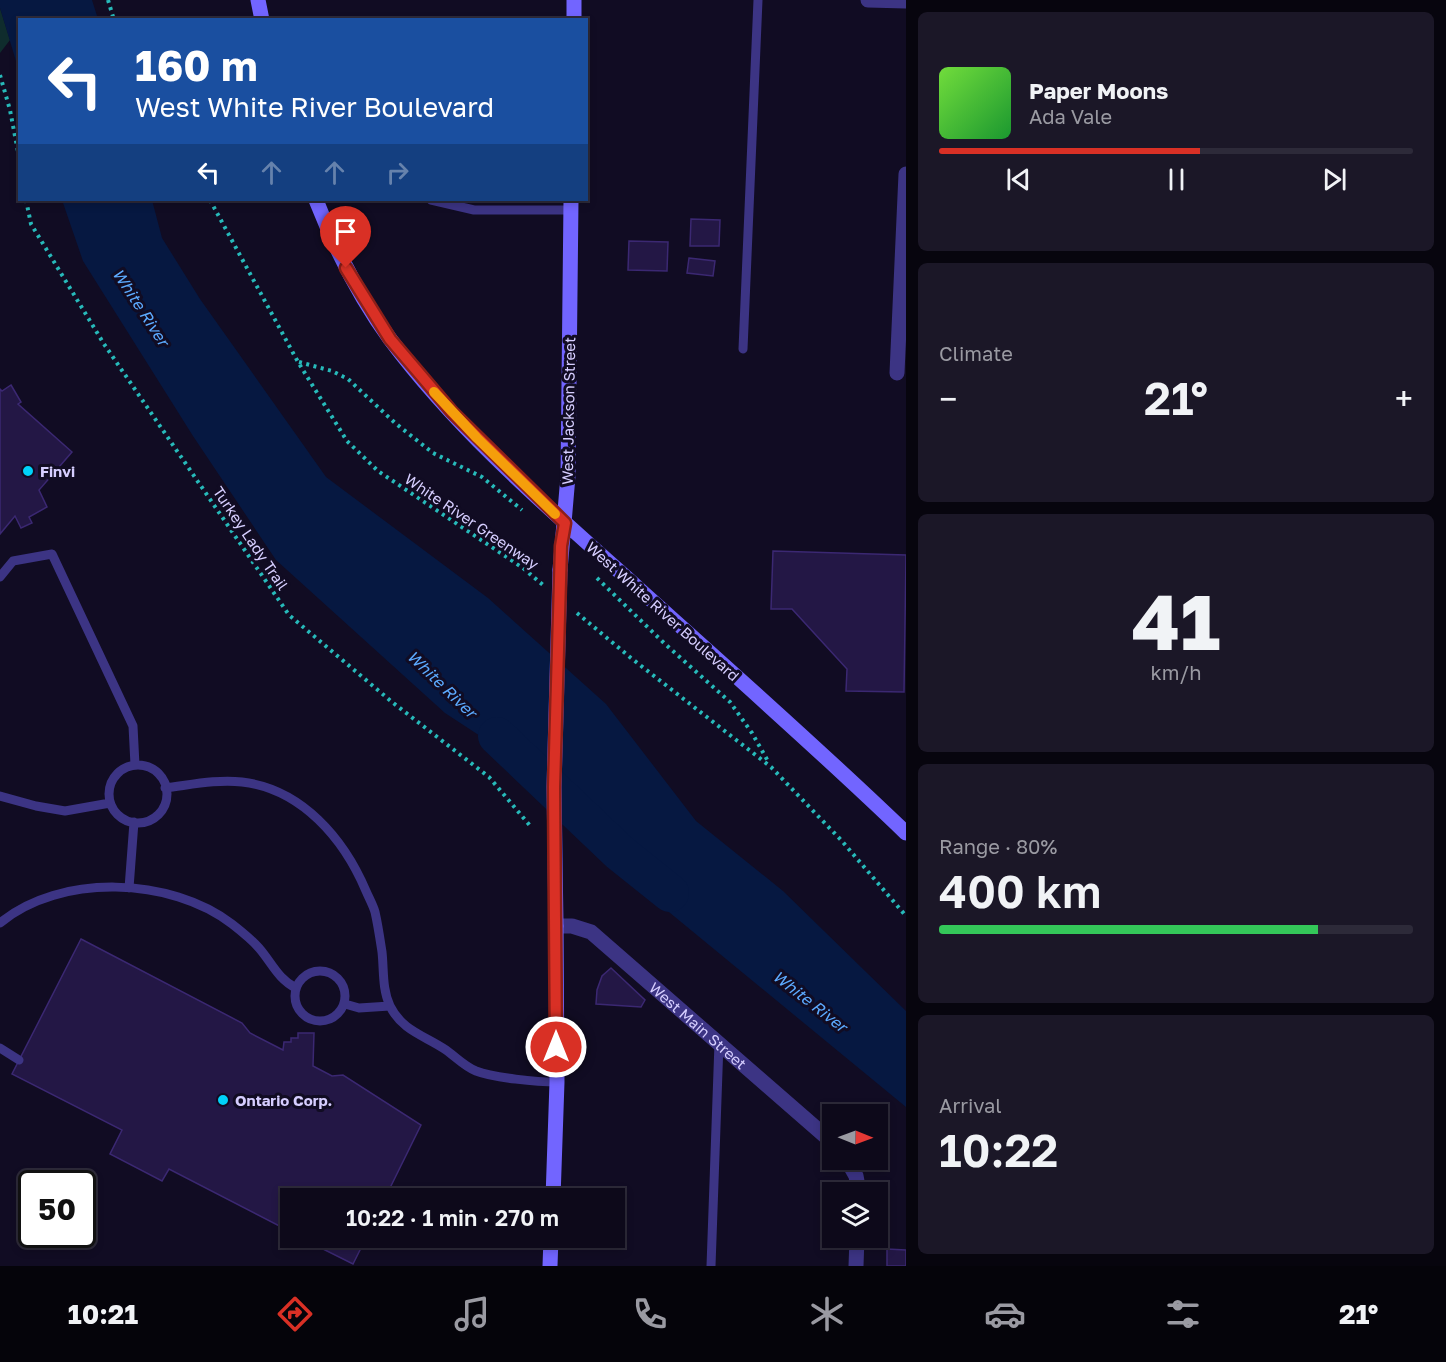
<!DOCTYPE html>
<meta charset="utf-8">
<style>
body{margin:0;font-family:"Golos Text",sans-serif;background:#1b1727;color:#f1f3f6;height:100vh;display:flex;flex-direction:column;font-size:22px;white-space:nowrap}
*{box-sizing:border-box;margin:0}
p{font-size:20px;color:#9a9aa2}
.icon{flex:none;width:33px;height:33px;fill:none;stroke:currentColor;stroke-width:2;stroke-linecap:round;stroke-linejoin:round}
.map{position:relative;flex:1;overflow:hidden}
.drawer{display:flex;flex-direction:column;gap:12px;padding:12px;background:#07050e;width:540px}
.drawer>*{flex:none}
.top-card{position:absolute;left:18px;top:18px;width:570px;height:183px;border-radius:0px;box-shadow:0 3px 9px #0003,0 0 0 2px #2d2a39;background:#1a4fa0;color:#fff;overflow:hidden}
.needle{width:39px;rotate:91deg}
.fabs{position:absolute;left:822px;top:1104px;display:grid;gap:12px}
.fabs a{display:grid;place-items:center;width:66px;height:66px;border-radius:0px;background:#0d091a;box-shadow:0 3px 9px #0003,0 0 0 2px #2d2a39;font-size:30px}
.speed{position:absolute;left:18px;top:1170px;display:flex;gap:12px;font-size:30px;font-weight:700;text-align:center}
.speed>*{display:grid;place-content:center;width:78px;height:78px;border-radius:50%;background:#0d091a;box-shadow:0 3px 9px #0003,0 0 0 2px #2d2a39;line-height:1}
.speed .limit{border:3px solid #111;border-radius:9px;background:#fff;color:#111}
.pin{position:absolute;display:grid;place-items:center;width:51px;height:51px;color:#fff;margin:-62px -26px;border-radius:50% 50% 50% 0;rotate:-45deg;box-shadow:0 0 6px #0007}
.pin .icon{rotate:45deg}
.me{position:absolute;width:66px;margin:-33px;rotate:0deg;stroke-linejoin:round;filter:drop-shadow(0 0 4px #0008)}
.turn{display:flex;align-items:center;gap:21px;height:126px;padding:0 18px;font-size:27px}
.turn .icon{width:78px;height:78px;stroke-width:2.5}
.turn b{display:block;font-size:42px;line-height:51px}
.lanes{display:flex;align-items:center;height:57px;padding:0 18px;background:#0003;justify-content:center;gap:30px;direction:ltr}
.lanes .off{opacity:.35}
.big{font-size:45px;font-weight:600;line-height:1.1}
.drawer .card{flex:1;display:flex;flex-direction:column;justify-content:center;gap:9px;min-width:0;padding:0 21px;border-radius:9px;background:#1b1727}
.drawer .dial{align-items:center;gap:0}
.dial b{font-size:78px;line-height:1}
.song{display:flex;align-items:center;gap:18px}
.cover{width:72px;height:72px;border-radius:9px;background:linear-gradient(135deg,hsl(100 70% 55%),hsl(130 70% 35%))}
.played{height:6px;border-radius:3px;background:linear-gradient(90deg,#d93025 55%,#2d2a39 55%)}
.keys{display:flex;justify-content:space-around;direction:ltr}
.heat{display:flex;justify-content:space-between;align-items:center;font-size:33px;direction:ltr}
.charge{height:9px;border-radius:4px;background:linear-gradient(90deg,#34c759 80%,#2d2a39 0)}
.trip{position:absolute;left:280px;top:1188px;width:345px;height:60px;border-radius:0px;background:#0d091a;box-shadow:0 3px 9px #0003,0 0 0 2px #2d2a39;font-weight:600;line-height:60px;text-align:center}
.dock{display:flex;height:96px;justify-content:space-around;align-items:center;background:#05040a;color:#9a9aa2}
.dock .icon{width:42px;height:42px}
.dock .active{color:#d93025}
.dock b{font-size:27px;color:#f1f3f6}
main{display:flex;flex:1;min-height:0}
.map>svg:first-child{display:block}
.green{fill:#0f2c2d}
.water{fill:#061841}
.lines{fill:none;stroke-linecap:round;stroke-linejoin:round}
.river{stroke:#061841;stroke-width:38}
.building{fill:#231745;stroke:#3b2872;stroke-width:1.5}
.path{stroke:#27baba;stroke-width:4;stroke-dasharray:3 4.5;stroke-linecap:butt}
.lane{stroke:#3c3484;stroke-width:9}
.street{stroke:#3c3484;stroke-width:15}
.secondary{stroke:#7265ff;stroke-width:15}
.secondary-bridge{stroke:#7265ff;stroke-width:15}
.route-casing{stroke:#8d1f18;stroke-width:15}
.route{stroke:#d93025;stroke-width:10}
.slow{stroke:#f59e0b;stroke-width:10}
.poi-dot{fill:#00d2f9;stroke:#110c23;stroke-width:2}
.labels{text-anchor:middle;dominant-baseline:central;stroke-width:6;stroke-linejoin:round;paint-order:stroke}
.street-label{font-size:15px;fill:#d6ceff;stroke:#110c23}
.poi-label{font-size:15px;font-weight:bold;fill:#d6ceff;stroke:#110c23;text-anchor:start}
.water-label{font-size:16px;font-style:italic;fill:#5caaff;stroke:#110c23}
</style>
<main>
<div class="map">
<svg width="906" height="1266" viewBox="0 0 906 1266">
<rect width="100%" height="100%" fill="#110c23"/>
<path class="green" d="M 0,8 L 10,40 L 0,53 Z"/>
<path class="water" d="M 0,0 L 92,0 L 98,19 L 20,20 L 19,71 L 0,8 Z
M 62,200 L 152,200 L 162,238 L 200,299 L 326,477 L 488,598 L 606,704 L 696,821 L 783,891 L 906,1011 L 906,1107 L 658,903 L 598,813 L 445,713 L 276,560 L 193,436 L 83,261 Z"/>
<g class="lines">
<path class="river" d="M 497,736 L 620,853 L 670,893"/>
</g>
<path class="building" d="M 691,219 L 720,220 L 719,246 L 690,246 Z
M 629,241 L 668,242 L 667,271 L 628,270 Z
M 689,258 L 715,261 L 713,276 L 687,273 Z
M 11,385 L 21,402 L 18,404 L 72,452 L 39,490 L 47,507 L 29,517 L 32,523 L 21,528 L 15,516 L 0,534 L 0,389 L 2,391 Z
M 773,551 L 906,555 L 904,692 L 846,691 L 847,669 L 792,609 L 771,609 Z
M 81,939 L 242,1023 L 250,1033 L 283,1050 L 284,1042 L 291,1042 L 291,1038 L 298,1038 L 298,1033 L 314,1033 L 313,1066 L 332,1076 L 343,1075 L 421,1125 L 385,1198 L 291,1198 L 291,1232 L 169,1169 L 162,1181 L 110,1154 L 122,1130 L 12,1074 Z
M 611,968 L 645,1000 L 641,1007 L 596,1004 L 597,990 L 602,976 Z
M 301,1238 L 366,1238 L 353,1264 Z
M 887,1249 L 906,1250 L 906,1266 L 887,1266 Z"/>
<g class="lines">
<path class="path" d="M 108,0 L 114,20
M 0,75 L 10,110 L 20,162
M 26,200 L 31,224 L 104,344 L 289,615 L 392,702 L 489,777 L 532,828
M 210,200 L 298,362 L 347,441 L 378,471 L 523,568 L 543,585
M 299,362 L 332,371 L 348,379 L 395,423 L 433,453 L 482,477 L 522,510
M 597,578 L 665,644 L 730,702 L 752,733 L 769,763
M 577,613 L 631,658 L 771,767 L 841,840 L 906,916"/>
<path class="lane" d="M 431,200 L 474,210 L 571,210
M 743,349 L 758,0
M 0,577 L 13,561 L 52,554 L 133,726 L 135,765
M109 794a29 29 0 1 1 58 0a29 29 0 1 1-58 0Z
M 165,788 C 190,785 217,779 242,782 C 302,789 344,839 366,891 C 369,898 373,905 375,912 C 378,925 380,939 382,952 C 384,970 382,989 390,1006 C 402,1031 426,1036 446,1050 C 456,1057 464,1066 476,1071 C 494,1078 537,1082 557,1082
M 0,796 L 36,806 L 65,811 L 110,803
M 129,888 L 134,822
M 0,923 C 60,873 171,877 232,924 C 241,931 252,940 259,948 C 272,963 278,979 296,988
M295 996a25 25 0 1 1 50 0a25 25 0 1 1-50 0Z
M 345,1004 L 359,1008 L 390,1006
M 0,1048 L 19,1060
M 711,1266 L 719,1043"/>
<g class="street">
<path d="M 868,0 L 906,1"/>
<path d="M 897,373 L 906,174"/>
<path id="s1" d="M 556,926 L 572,926 L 591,932 L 832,1142"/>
<path d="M 847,1160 L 856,1176 L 859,1192"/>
<path d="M 856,1266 L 857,1238"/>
</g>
<path class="secondary" d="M 258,0 L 262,20
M 574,20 L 574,0
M 316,200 C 335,248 359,297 390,339 C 460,433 552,511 639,589 C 729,670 819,749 906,833
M 560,570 L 568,476 L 571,200
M 553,1198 L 557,1082 L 556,926
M 550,1266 L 551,1238"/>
<path class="secondary-bridge" d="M 556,926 L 554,787 L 560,570"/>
</g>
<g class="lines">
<defs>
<path id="route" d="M 346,268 L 390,339 L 452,412 L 565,523 L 561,546 L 554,787 L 556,1047"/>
</defs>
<use href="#route" class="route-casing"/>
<use href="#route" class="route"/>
<path class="slow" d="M 434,392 L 477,438 L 555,514"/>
</g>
<g class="poi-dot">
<circle cx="28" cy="471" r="6"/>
<circle cx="223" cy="1100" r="6"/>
</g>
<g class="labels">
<g class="street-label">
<text transform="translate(568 411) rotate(-89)">West Jackson Street</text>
<text transform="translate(472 521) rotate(34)">White River Greenway</text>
<text transform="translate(251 538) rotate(56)">Turkey Lady Trail</text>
<text transform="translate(663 611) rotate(42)">West White River Boulevard</text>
<text stroke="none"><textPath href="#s1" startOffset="178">West Main Street</textPath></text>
</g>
<g class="poi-label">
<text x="40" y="471">Finvi</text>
<text x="235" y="1100">Ontario Corp.</text>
</g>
<g class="water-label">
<text transform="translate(141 307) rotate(57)">White River</text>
<text transform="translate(442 684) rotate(44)">White River</text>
<text transform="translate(810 1001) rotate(38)">White River</text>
</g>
</g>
</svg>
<div class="fabs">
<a><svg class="needle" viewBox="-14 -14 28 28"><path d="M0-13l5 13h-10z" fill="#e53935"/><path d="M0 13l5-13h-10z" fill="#9a9aa2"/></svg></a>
<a><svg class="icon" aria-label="layers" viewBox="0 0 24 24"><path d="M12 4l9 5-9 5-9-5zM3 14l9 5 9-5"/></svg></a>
</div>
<div class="speed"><div class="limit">50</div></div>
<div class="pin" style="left:346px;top:268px;background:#d93025"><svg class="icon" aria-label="arrive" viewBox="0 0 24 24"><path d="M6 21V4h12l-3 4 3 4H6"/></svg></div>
<svg class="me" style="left:556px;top:1047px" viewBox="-20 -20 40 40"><circle r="17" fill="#d93025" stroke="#fff" stroke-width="3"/><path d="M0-11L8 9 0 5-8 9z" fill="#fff"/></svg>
<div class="trip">10:22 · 1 min · 270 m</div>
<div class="top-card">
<div class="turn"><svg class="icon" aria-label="left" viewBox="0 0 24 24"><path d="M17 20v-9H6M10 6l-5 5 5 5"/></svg><div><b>160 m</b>West White River Boulevard</div></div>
<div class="lanes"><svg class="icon" aria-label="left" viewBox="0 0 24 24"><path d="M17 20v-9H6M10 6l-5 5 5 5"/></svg><svg class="icon off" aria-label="ahead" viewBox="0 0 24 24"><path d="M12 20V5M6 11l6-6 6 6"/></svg><svg class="icon off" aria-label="ahead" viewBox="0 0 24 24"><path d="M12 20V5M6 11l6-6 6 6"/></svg><svg class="icon off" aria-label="right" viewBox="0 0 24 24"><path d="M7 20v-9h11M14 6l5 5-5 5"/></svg></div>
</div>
</div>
<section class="drawer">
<div class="card">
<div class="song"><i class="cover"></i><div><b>Paper Moons</b><p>Ada Vale</p></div></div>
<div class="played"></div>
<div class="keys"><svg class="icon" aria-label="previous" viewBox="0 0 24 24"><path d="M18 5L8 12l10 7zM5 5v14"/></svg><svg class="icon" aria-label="pause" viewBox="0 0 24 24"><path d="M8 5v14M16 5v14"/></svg><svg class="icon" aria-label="next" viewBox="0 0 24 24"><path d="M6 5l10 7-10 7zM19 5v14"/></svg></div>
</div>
<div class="card"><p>Climate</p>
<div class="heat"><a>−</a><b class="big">21°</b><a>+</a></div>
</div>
<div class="card dial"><b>41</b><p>km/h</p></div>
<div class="card"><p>Range · 80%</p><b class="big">400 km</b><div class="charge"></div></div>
<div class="card"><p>Arrival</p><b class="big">10:22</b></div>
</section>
</main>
<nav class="dock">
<b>10:21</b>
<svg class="icon active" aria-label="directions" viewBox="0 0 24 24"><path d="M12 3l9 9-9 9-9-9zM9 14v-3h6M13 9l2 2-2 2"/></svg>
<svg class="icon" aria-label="music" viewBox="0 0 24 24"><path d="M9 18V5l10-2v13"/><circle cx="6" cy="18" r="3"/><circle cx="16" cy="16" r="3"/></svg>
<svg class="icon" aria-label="phone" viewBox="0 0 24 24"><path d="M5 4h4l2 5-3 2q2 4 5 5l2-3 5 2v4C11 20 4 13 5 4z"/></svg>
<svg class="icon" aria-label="climate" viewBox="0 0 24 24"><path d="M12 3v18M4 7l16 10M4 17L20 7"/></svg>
<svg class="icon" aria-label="car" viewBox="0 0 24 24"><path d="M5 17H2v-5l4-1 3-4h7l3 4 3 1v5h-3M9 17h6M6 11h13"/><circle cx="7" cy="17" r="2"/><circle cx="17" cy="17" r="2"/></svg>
<svg class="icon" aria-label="filters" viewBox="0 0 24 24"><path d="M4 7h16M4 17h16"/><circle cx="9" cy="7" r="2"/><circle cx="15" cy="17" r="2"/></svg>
<b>21°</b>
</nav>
